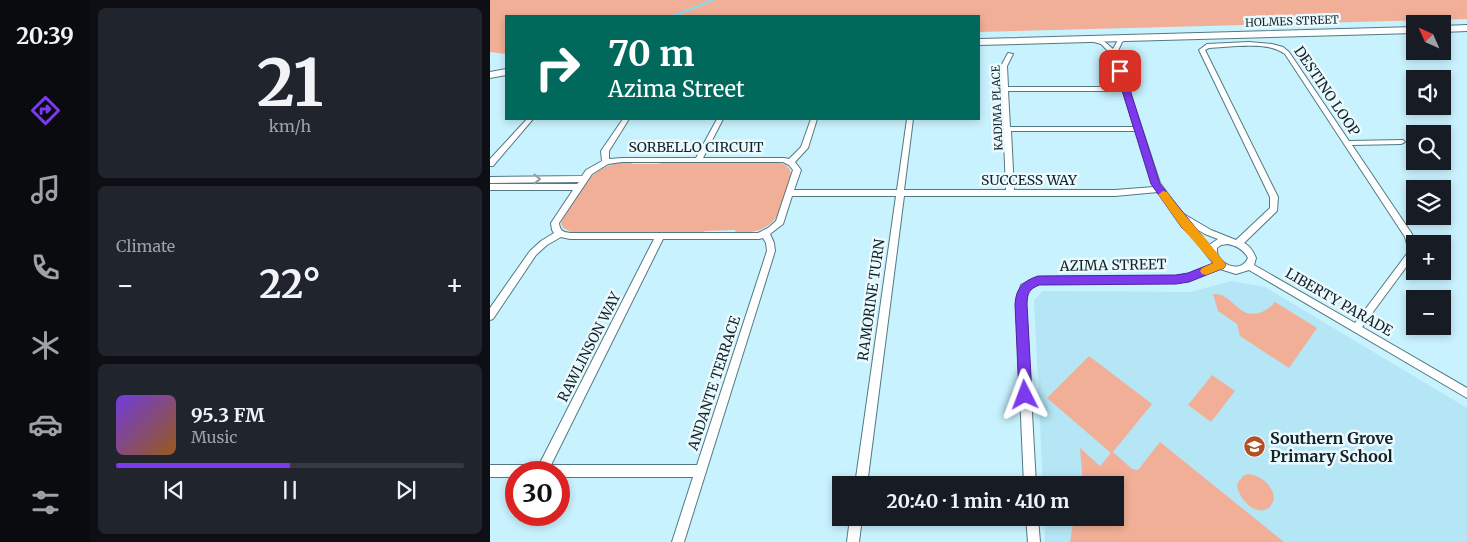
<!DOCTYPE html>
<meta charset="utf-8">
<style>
body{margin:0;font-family:Merriweather,serif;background:#20242c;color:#f1f3f6;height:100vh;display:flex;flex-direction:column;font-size:19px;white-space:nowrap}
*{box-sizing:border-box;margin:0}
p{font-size:16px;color:#9ea1a6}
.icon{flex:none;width:28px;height:28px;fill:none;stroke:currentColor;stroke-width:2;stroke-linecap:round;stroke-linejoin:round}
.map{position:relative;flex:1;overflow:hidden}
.side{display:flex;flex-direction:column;gap:8px;padding:8px;background:#0d0f14;width:400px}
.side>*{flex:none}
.guide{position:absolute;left:15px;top:15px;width:475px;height:105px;border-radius:0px;box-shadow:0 2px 8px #0003;background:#00695c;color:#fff;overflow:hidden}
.needle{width:32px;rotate:315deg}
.tools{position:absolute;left:916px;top:15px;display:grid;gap:10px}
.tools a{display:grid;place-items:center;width:45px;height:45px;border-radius:0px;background:#171b24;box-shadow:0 2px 8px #0003;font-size:25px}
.speed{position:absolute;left:15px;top:461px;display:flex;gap:10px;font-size:25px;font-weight:700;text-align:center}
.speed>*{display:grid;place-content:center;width:65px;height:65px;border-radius:50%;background:#171b24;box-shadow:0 2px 8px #0003;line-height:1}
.speed .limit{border:8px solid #d22;background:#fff;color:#111}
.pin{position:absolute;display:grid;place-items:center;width:42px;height:42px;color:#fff;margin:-21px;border-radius:10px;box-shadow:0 2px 8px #0006}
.me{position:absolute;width:55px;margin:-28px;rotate:357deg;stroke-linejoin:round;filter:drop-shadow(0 0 4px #0008)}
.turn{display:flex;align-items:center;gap:18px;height:105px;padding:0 20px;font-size:22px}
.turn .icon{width:65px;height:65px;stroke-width:2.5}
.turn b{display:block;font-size:35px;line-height:42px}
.big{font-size:38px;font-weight:700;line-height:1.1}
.side .tile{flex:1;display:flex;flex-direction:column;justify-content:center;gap:8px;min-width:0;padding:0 18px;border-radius:8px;background:#20242c}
.side .dial{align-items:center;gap:0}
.dial b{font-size:65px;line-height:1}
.song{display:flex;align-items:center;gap:15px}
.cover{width:60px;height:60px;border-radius:8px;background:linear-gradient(135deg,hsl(260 70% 55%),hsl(30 70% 35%))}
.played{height:5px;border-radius:2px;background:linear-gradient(90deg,#7c3aed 50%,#363941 50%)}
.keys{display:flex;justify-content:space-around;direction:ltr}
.heat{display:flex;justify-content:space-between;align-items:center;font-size:28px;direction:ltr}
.trip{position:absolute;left:342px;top:476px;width:292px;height:50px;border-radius:0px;background:#171b24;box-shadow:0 2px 8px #0003;font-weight:700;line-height:50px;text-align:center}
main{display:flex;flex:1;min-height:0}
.dock{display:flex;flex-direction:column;width:90px;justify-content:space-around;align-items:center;background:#090b0e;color:#9ea1a6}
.dock .icon{width:35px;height:35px}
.dock .active{color:#7c3aed}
.dock b{font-size:22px;color:#f1f3f6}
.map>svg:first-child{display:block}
.built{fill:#b4e6f5}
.green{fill:#f1af97}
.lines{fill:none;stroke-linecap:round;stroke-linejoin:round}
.stream{stroke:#83dcf4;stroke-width:2}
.minor-casing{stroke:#537984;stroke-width:2}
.secondary-casing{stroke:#537984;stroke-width:2}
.minor{fill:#fff;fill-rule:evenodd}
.secondary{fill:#fff;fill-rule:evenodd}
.oneway{stroke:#959c9e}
.route{fill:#7c3aed;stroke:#51269a}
.slow{fill:#f59e0b}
.labels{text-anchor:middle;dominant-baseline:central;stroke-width:5;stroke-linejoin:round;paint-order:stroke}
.far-street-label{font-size:11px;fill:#132328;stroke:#eafaff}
.street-label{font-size:14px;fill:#132328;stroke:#eafaff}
.near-poi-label{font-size:16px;font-weight:bold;fill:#132328;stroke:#eafaff;text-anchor:start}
</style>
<main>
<nav class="dock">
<b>20:39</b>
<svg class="icon active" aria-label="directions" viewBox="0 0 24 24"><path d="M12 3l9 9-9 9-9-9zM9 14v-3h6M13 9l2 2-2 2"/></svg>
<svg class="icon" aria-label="music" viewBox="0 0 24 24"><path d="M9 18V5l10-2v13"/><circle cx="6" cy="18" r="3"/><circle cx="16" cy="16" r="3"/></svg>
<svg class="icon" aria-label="phone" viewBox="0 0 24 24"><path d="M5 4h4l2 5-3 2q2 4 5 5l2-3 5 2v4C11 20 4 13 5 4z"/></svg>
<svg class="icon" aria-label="climate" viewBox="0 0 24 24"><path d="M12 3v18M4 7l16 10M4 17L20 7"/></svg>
<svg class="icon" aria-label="car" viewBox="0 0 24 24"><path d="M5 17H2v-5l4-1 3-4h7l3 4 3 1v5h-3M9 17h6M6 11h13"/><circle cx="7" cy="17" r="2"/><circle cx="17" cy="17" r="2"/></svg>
<svg class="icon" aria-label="filters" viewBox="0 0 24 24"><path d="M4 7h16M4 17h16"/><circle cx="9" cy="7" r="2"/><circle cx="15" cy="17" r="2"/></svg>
</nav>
<section class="side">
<div class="tile dial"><b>21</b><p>km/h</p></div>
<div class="tile"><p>Climate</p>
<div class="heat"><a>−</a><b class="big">22°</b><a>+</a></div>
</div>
<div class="tile">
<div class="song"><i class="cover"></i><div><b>95.3 FM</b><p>Music</p></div></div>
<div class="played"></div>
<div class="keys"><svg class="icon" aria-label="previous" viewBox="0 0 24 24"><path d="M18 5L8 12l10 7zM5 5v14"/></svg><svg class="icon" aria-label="pause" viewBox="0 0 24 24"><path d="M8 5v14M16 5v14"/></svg><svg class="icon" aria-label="next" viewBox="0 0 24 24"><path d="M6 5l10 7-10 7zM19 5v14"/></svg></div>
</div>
</section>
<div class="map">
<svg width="977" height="542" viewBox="0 0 977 542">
<rect width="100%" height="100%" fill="#c8f2fe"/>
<path class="built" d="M 742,281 L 775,287 L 977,408 L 977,542 L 555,542 L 554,518 L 626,518 L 626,485 L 553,485 L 544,300 L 553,291 L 700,292 Z"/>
<path class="green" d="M 0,0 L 977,0 L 977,19 L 489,32 L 489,16 L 16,16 L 16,54 L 0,52 Z
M 141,162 L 143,164 L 169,164 L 172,162 L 285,162 C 292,163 300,165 301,174 C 291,211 290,233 246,233 L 245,230 L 215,231 L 211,233 L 83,233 L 73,228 L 71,223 L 74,215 C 93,187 102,162 141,162 Z
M 723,294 C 737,294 740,302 750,309 C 761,319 777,312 785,302 L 827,328 L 799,368 L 750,336 L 747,324 L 728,311 Z
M 599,356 L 662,404 L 623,452 L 642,469 L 648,470 L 670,442 L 794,542 L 580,542 L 584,518 L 626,518 L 626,485 L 593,485 L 590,448 L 610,466 L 621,453 L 557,398 Z
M 722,375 L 745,391 L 721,422 L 698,405 Z
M 758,474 C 772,476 783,485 784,499 C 776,524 748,503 747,484 L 753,476 Z"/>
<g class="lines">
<path class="stream" d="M 183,16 L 223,0"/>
<defs>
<path id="minor" d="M 636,36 L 639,38 L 632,42 L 627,53 L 670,183 L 692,213 L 721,230 L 746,240 L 780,208 L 780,197 L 709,50 L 717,44 L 759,42 L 782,44 L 793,47 L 799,52 L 859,141 L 913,140 L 915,142 L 911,144 L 862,145 L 922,234 L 925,244 L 925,255 L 872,327 L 977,388 L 977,398 L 759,270 L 746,274 L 730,269 L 699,280 L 685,282 L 549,284 L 538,290 L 536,304 L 546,485 L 534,485 L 526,304 L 531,285 L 548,277 L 685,276 L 698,274 L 724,264 C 705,241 685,216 668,192 L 625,196 L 414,196 L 377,485 L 365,485 L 406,196 L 302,196 L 293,224 L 280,234 L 284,243 L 285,251 L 194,542 L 182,542 L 203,477 L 69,477 L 69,472 L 26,472 L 26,477 L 0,477 L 0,465 L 49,465 L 164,239 L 80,239 L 71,237 L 57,245 L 46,255 L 3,319 L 0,320 L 0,308 L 40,251 L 51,241 L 64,233 L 62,230 L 61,223 L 83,190 L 0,190 L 0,184 L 87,184 L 89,182 L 0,183 L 0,177 L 92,176 L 96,170 L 112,161 L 111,151 L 133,119 L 139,119 L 119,151 L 119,159 L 132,158 L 206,158 L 227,119 L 233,119 L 213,158 L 294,158 L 299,159 L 311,147 L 321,119 L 327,119 L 318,148 L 305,162 L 311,170 L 304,190 L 407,190 L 417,119 L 423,119 L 414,190 L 516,190 L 511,66 L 518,53 L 523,54 L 517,66 L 518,87 L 632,87 L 621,54 L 611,44 L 597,40 L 600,38 L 615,42 L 623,49 L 628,40 ZM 747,46 C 763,46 781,44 795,54 L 915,237 L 919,251 L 865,323 L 764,265 L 766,258 C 763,251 760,246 754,243 L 787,211 L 788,197 L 715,50 L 719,48 ZM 518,91 L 633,91 L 644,127 L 520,127 ZM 521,131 L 646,131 L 664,187 L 625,190 L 524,190 ZM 132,162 L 293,162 L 299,165 L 303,170 L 286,221 L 278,228 L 268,233 L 80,233 C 73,232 70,231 69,223 L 102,174 L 118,164 ZM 701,226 L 715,234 L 728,239 L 719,245 ZM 273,238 L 276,243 L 277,251 L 207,465 L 61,465 L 173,239 L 269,239 ZM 738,244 C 747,246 754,250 758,258 C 751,275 725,264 727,248 L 731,245 Z
M 37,119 L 43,119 L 3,166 L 0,166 L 0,159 Z
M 360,518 L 372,518 L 369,542 L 357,542 Z
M 536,518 L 548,518 L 550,542 L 538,542 Z"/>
<path id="secondary" d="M 977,25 L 977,31 L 952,32 L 952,26 Z
M 925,27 L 925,33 L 489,45 L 489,39 Z
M 16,69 L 16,75 L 0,78 L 0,72 Z"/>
</defs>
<use href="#minor" class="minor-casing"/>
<use href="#secondary" class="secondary-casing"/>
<use href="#minor" class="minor"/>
<use href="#secondary" class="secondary"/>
</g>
<defs><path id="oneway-chevron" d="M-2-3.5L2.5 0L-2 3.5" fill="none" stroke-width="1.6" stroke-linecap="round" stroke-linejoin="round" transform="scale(1.25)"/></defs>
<use class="oneway" href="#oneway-chevron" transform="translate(47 179)"/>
<path class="route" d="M 630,68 L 634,71 L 670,184 L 736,265 L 734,268 L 699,282 L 686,284 L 549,285 C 539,289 537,294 537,304 L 542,395 L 540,399 L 535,401 L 531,399 L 529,395 L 525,304 C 526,288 533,281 548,276 L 686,275 L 698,273 L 723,263 L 713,249 L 692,228 L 661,184 L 626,71 Z"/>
<path class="slow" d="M 673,191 L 677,192 C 695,217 716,238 734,262 L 736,265 L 734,268 L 716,275 L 712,274 L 710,271 L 712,268 L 723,263 L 692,228 L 670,197 L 668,195 Z"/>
<defs>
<symbol id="school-disc" viewBox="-11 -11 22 22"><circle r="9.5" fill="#b54e23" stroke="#eafaff"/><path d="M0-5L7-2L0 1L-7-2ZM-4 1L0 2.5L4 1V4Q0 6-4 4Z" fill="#fff"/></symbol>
</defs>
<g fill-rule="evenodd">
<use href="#school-disc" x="752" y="434" width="25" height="25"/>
</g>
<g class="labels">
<g class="far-street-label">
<text transform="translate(802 21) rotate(-2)">HOLMES STREET</text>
<text transform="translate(507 108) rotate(-92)">KADIMA PLACE</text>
</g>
<g class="street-label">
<text transform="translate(837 91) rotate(56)">DESTINO LOOP</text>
<text x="206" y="147">SORBELLO CIRCUIT</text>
<text x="539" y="180">SUCCESS WAY</text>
<text transform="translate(623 265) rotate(-1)">AZIMA STREET</text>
<text transform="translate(381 300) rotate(-82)">RAMORINE TURN</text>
<text transform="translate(849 302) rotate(30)">LIBERTY PARADE</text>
<text transform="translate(99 347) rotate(-63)">RAWLINSON WAY</text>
<text transform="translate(224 383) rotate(-72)">ANDANTE TERRACE</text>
</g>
<g class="near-poi-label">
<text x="780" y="438">Southern Grove<tspan x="780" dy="18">Primary School</tspan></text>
</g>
</g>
</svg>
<div class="tools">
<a><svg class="needle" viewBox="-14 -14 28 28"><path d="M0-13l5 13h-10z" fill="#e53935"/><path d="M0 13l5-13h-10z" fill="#9ea1a6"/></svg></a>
<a><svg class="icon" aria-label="sound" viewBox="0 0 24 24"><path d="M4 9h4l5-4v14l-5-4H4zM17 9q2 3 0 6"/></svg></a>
<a><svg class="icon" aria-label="search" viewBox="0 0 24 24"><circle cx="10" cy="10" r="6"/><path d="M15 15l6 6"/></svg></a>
<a><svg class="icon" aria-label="layers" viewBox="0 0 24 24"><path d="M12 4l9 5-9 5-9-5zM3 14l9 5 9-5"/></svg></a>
<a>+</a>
<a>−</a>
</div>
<div class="speed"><div class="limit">30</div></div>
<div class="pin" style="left:630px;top:71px;background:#d93025"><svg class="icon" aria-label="arrive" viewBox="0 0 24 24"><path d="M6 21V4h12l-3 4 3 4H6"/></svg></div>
<svg class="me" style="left:535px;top:395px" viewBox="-20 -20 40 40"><path d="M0-17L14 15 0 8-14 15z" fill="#7c3aed" stroke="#fff" stroke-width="4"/></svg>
<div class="trip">20:40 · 1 min · 410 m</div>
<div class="guide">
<div class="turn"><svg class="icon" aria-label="right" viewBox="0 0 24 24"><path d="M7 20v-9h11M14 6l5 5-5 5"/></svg><div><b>70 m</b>Azima Street</div></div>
</div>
</div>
</main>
